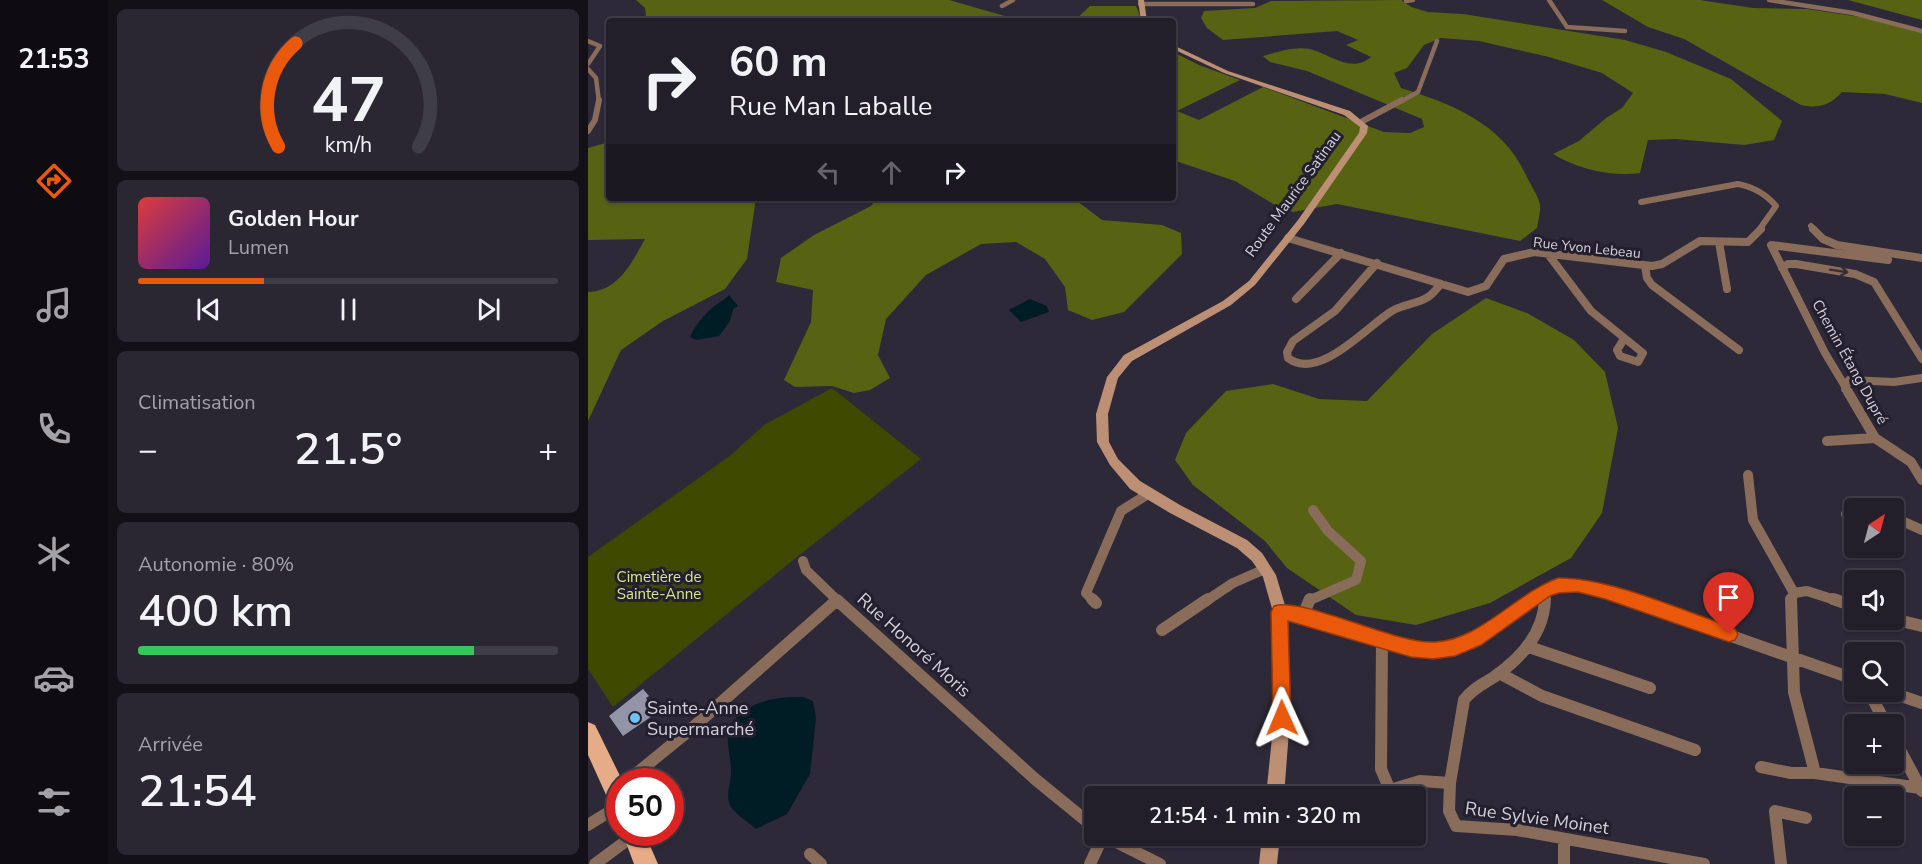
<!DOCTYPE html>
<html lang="fr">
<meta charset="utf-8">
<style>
body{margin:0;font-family:"Nunito Sans",sans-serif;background:#2a2732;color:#f1f3f6;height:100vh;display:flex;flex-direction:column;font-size:22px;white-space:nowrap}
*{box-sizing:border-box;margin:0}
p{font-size:20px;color:#a2a2a8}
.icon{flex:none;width:33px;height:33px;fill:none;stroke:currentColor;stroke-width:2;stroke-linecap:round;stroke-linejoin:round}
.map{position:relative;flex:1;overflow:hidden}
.side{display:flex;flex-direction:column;gap:9px;padding:9px;background:#131117;width:480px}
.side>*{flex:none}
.banner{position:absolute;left:18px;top:18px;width:570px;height:183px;border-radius:6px;box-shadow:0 2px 4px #0004,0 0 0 2px #3f3d47;background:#221f2a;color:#f1f3f6;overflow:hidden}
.needle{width:39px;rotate:36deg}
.tools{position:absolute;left:1256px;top:498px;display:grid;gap:12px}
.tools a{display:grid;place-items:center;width:60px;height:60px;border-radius:6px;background:#221f2a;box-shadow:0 2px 4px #0004,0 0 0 2px #3f3d47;font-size:30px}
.speed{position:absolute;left:18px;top:768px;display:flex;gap:12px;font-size:30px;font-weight:700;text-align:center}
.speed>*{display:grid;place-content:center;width:78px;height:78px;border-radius:50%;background:#221f2a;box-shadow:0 2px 4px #0004,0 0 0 2px #3f3d47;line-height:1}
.speed .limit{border:9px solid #d22;background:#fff;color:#111}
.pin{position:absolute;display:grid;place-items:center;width:51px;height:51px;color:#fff;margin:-62px -26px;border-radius:50% 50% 50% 0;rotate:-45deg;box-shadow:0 0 6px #0007}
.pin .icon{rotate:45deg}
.me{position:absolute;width:66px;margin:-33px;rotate:359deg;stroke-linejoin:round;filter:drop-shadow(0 0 4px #0008)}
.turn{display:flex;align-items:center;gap:21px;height:126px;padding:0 24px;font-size:27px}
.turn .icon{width:78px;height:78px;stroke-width:2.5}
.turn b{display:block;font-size:42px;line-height:51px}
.lanes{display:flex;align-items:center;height:57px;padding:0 24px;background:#0003;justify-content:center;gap:30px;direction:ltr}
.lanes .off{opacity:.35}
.big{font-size:45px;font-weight:600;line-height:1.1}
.side .card{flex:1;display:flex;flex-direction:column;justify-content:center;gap:9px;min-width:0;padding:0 21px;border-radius:9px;background:#2a2732}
.side .dial{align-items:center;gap:0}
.dial svg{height:156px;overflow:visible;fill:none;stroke:#3f3d47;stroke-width:7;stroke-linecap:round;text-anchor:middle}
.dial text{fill:#f1f3f6;stroke:none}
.song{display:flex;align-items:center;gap:18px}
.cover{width:72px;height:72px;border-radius:9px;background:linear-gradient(135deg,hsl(0 70% 55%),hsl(270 70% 35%))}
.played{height:6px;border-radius:3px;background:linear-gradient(90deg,#ea580c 30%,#3f3d47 30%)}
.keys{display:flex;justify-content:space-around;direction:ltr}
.heat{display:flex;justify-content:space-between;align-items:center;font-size:33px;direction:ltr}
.charge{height:9px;border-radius:4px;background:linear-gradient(90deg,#34c759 80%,#3f3d47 0)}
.trip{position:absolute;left:496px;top:786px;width:342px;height:60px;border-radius:6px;background:#221f2a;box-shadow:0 2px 4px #0004,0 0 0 2px #3f3d47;font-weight:600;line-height:60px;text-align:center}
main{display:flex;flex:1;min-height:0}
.dock{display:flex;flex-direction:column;width:108px;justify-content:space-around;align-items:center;background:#0e0c11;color:#a2a2a8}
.dock .icon{width:42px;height:42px}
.dock .on{color:#ea580c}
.dock b{font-size:27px;color:#f1f3f6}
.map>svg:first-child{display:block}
.green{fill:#3f4900}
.forest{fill:#576213}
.water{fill:#001c24}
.building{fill:#9394a7}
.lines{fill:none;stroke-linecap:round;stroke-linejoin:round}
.street-far4{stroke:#896c5a;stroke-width:4.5}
.street-far3{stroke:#896c5a;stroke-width:6}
.street-far2{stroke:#896c5a;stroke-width:8}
.street-far1{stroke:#896c5a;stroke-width:10}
.street{stroke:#896c5a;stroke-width:12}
.secondary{fill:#bd8f74;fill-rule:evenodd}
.primary{fill:#e6ab87;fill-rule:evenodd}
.oneway{stroke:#372e37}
.route{fill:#ea580c;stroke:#983908;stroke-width:1.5}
.poi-dot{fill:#6cc3f2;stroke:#231f2e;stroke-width:2}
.labels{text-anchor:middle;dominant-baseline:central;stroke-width:6;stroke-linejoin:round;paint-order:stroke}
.far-street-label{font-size:14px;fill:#d3d0da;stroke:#231f2e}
.street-label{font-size:15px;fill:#d3d0da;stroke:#231f2e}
.park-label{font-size:15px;fill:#d6e982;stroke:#231f2e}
.near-street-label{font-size:18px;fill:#d3d0da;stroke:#231f2e}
.near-poi-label{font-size:18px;fill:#d3d0da;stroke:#231f2e;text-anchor:start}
</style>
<main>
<nav class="dock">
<b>21:53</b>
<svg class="icon on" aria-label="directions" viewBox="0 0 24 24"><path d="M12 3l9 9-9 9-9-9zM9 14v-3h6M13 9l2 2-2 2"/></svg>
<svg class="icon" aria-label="music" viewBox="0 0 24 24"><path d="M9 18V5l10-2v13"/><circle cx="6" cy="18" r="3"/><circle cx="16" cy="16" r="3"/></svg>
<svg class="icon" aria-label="phone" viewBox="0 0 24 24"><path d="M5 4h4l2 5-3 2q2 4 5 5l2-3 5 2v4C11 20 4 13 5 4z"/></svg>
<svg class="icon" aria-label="climate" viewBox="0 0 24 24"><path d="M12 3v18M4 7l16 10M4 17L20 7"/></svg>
<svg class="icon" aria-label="car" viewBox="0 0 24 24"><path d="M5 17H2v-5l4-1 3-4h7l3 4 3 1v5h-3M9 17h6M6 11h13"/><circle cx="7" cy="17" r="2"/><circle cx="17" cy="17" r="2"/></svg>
<svg class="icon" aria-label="filters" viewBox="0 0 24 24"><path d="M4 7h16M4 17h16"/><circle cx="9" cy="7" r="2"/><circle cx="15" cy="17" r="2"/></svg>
</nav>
<section class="side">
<div class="card dial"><svg viewBox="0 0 100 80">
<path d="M14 69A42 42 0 1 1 86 69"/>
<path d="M14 69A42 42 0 0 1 23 16" stroke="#ea580c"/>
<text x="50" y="56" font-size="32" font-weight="700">47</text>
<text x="50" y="72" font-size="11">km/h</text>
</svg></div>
<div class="card">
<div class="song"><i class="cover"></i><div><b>Golden Hour</b><p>Lumen</p></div></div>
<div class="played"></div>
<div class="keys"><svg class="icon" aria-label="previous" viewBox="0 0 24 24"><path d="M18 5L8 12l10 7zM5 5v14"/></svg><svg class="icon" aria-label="pause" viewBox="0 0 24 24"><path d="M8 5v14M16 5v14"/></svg><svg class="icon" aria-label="next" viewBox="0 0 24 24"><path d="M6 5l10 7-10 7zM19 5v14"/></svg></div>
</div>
<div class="card"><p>Climatisation</p>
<div class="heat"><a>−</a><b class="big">21.5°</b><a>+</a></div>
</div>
<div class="card"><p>Autonomie · 80%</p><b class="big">400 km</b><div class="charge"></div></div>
<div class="card"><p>Arrivée</p><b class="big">21:54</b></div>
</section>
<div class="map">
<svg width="1334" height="864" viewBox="0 0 1334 864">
<rect width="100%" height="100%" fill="#2d2938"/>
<path class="green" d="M 244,388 L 333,459 L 204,561 L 25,707 L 0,669 L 0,557 L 143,455 L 176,425 Z"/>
<path class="forest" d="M 48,0 L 361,0 L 434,21 L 320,21 C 310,17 283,21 270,21 C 220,21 168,22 118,18 L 106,21 L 53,21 L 58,15 L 57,8 Z
M 813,0 L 823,7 L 840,12 L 875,14 L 1037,40 L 1078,52 L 1143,79 L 1194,121 L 1186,140 L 1156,145 L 1088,139 L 1060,140 L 1052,173 C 1024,177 989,169 965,154 L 991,141 L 1018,118 L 1034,108 L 1045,93 L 1014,73 L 961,57 L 891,41 L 853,38 L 836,45 L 819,68 L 806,73 L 813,88 C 864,104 914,123 938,175 C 942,184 950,195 952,205 C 953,211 950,221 949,228 L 932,241 L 749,204 L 705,212 L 687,205 L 647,181 L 585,160 L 585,52 L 611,65 L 652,80 L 589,111 L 611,120 L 675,87 L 796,132 L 822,133 L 836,127 L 834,119 L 719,71 L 682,62 L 675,56 C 690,52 706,46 722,49 C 742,54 763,74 783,57 L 758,45 L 770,40 L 749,31 L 635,40 L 619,28 L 613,18 L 616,11 L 667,8 L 683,1 Z
M 1014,0 L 1112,0 L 1165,8 L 1219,9 L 1293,20 L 1334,33 L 1334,103 L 1297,94 L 1254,92 C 1242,105 1231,109 1213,105 L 1096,39 L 1060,27 Z
M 1260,0 L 1334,0 L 1334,20 Z
M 502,6 L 548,6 L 552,16 L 523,17 L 522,21 L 486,21 Z
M 21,142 L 21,198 L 168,198 L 159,259 L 137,289 L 75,321 L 33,350 L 0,421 L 0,292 C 31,291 44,262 57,239 L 0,240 L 0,148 Z
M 289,198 L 485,198 L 514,220 L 574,225 L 593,233 L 594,254 L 536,312 L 504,320 L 480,310 L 477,287 L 457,259 L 428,242 L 393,244 L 338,275 L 298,319 L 290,355 L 302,378 L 282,390 L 266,393 L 244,386 L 207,387 L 196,380 L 223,322 L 225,290 L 188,282 L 193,258 L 226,235 L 283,206 Z
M 898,298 L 939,313 L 986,340 L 1017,372 L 1030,428 L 1014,513 L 983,558 L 902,603 L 828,625 L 768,615 L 699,568 L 677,541 L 605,485 L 587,460 L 598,433 L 638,391 L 685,384 L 731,399 L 779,401 L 844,334 Z"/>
<path class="water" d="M 141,295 L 150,306 L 145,309 L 142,321 L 131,336 L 108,340 L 102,337 C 105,329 115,316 122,310 C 128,303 135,302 141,295 Z
M 442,299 L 459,306 L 461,312 L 433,322 L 421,310 Z
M 215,697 L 225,701 L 228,718 L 222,774 L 199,814 L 168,829 C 160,822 149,815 143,807 C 137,797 142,785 143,775 C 144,761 138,745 140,728 C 158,702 184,696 215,697 Z"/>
<path class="building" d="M 55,689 L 61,696 L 58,698 L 67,714 L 35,736 L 21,716 Z"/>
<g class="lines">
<path class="street-far4" d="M 961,0 L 979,27 L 1037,31
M 1181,0 L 1265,13 L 1334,31
M 818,1 L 825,0
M 552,4 L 665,4
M 414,6 L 425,0
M 0,41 L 12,46 L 0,64
M 0,69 L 8,78 L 11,102
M 812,102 L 830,92 L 849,41"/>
<path class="street-far3" d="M 773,122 L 814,100
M 0,131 L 7,120 L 11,100
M 1053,202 L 1150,184 C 1165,187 1178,194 1188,206 L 1171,230
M 1223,226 L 1227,230"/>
<path class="street-far2" d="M 1225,229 L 1235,239 L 1249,245 L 1334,258
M 700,238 L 880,292 L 898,286 L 916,259 L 946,252 L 1064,266 L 1074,264 L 1112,241 L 1160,242 L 1173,229
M 1131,242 L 1139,289
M 960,254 L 1003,311 L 1055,353 L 1050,362 L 1032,356 L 1029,350 L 1036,339
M 789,263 L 747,311 L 705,341 L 699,352 L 700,358 C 731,382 779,326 804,311 C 815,304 830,304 840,297 C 845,294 849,288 853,284
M 1057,266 L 1059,278 L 1064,285 L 1151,350
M 1194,268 L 1200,264 L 1208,264 L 1267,274 L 1286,282 L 1334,359
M 708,299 L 753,253
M 1257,389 L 1261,380 L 1306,382 L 1334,378
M 1261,393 L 1237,353 L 1183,245 L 1300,260"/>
<path class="street-far1" d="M 1260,392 L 1287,438 L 1323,462 L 1334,480
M 1239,441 L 1287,438
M 1160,475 L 1165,520 L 1206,593
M 1258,514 L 1266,509
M 1305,517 L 1334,530
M 215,561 L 218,570 L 249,600
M 956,591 L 957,601
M 248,601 L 250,601
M 506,601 L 498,593 L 533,511 L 560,494
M 618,601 L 645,583 L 677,569
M 720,601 L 768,580 L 773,561 L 740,531 L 725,510
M 941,601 C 979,576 1003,587 1042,601
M 1203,601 L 1206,593 L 1219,591 L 1250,601"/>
<path class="street" d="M 504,599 L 508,603
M 1038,599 L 1266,679
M 1203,599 L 1206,692 L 1227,773
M 1245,599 L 1266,606
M 692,612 C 740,618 829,663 870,647 C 897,636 919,615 943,599
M 715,615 L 722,599
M 1305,619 L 1334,626
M 574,630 L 620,599
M 794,640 L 793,769 L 801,788
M 941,647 L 1062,688
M 911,673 L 954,696 L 1107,750
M 1281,692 L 1298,724
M 1302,692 L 1334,703
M 1305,737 L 1334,791
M 1173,767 L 1203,773 L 1227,773 L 1332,788
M 38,782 L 103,729 L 249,600 L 447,779 L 507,828
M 862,783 L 876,700 C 884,689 895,684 906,677 C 932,659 956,633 957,599
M 782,796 L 832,781 L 862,783 L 861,811 L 868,826 L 929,830 L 1116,864
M 0,825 L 32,805
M 516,836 L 572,864
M 976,839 L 976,864
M 222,854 L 233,864
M 7,864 L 46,835
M 502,864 L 515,836
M 1193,864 L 1187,811 L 1218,818"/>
<path class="secondary" d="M 550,0 L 556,0 L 559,21 L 553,21 Z
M 585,45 L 640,71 L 762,111 L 780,126 L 779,133 L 716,224 L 667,285 L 643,305 L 544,361 L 530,378 L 520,414 L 521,442 L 530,459 L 552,481 L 592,505 L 659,540 L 674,553 L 688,575 L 699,612 L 702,718 L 696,796 L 678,796 L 686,718 L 685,612 L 675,577 L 664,561 L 649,548 L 582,513 L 542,489 L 522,465 L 509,442 L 508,414 L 519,377 L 536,355 L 635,301 L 661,281 L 710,220 L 771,133 L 772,127 L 756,115 L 636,73 L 585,49 Z
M 674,836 L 692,836 L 689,864 L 671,864 Z"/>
<path class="primary" d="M 0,722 L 7,725 L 35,782 L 32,782 L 32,811 L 24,808 L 0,755 Z
M 34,832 L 56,832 L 70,864 L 46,864 Z"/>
</g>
<defs><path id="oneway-shaft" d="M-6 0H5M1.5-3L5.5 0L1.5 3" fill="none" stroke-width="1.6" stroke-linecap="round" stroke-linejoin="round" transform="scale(1.5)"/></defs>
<use class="oneway" href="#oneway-shaft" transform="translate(1251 271) rotate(9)"/>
<path class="route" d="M 970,578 C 1020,577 1093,610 1141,626 L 1147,629 L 1150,634 L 1147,640 L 1141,642 L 1017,599 L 990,592 L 971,593 L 962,596 L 893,645 L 867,656 L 845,659 L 823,657 L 700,621 L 703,718 L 701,724 L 694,727 L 688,724 L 685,718 L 683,612 L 686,606 C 714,596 806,644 846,642 C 891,641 927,594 970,578 Z"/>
<circle class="poi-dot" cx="47" cy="718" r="6"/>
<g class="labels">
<g class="far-street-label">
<text transform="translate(999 248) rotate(6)">Rue Yvon Lebeau</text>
</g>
<g class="street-label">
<text transform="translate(705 194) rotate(-54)">Route Maurice Satinau</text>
<text transform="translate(1262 362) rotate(61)">Chemin Étang Dupré</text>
</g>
<g class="park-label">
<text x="71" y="577">Cimetière de<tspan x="71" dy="17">Sainte-Anne</tspan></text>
</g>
<g class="near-street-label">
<text transform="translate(326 645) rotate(42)">Rue Honoré Moris</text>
<text transform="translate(949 818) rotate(8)">Rue Sylvie Moinet</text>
</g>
<g class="near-poi-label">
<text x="59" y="708">Sainte-Anne<tspan x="59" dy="21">Supermarché</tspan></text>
</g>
</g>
</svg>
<div class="tools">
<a><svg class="needle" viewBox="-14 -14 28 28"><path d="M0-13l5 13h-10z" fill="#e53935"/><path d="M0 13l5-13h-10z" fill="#a2a2a8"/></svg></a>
<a><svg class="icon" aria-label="sound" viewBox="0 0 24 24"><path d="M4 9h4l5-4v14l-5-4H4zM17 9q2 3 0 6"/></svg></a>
<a><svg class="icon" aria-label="search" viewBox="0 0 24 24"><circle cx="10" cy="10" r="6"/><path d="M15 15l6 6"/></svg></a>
<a>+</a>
<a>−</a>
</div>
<div class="speed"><div class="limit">50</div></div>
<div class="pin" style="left:1141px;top:634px;background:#d93025"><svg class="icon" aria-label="arrive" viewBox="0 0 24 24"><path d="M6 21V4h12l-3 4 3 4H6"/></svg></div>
<svg class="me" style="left:694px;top:718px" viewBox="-20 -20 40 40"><path d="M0-17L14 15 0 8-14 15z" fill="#ea580c" stroke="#fff" stroke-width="4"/></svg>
<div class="trip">21:54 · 1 min · 320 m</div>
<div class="banner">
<div class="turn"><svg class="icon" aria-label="right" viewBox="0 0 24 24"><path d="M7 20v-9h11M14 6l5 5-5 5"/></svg><div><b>60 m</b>Rue Man Laballe</div></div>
<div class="lanes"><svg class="icon off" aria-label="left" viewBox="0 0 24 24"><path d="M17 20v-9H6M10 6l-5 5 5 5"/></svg><svg class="icon off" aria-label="ahead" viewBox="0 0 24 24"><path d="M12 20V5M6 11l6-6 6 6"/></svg><svg class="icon" aria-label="right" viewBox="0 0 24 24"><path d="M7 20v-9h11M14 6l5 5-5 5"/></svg></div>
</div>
</div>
</main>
